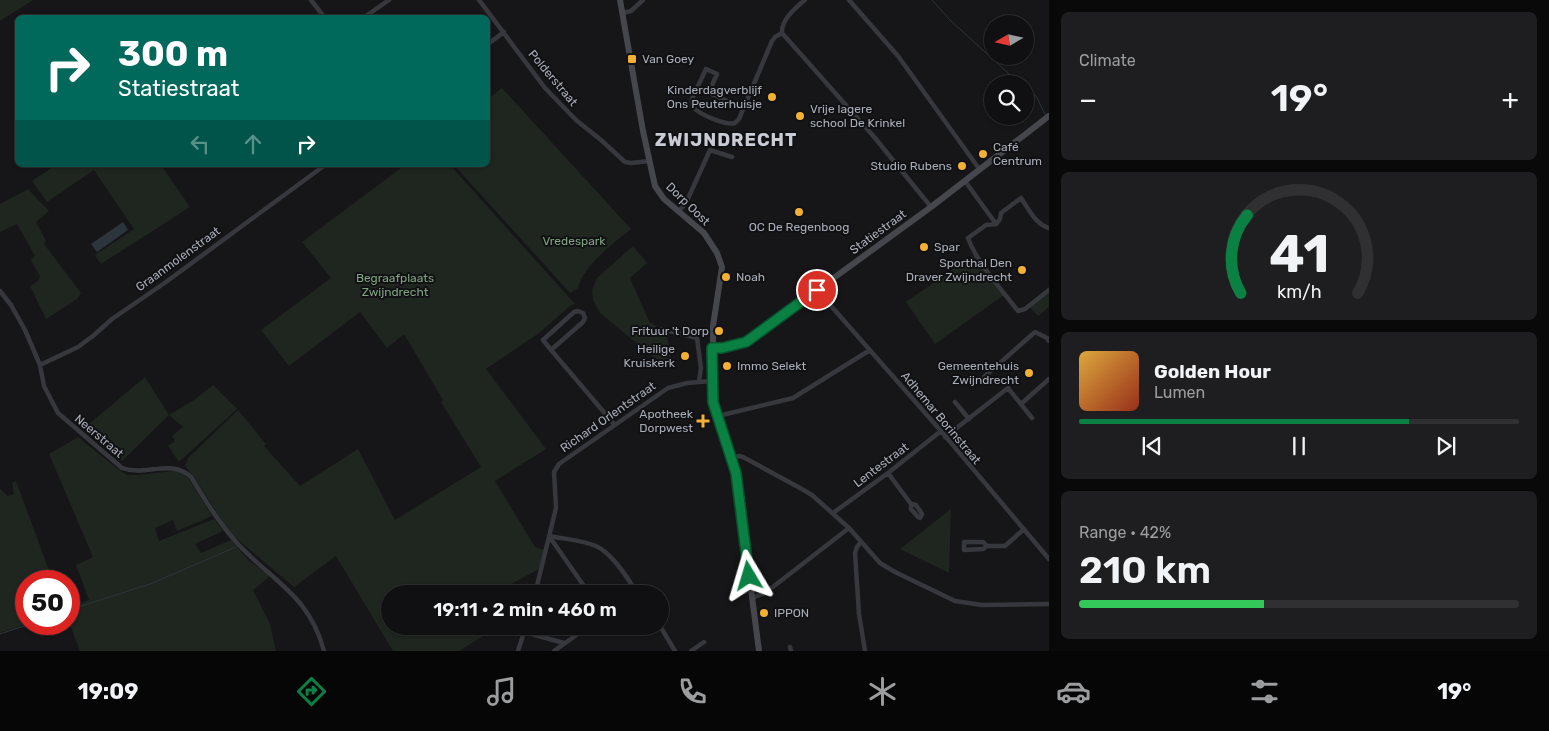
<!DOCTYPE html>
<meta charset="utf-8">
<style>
body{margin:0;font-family:Rubik,sans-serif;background:#1e1e20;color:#f1f3f6;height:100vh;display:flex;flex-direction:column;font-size:19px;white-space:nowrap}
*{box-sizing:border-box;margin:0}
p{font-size:16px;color:#9c9d9f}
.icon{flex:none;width:28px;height:28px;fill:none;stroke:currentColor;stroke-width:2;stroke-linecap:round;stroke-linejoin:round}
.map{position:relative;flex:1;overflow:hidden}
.side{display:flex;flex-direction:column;gap:12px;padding:12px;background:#09090a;width:500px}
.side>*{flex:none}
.banner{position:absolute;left:15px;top:15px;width:475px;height:152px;border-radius:8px;box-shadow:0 1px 4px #0004,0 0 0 1px #303032;background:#00695c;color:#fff;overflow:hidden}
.needle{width:32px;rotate:261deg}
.tools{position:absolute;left:984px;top:15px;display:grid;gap:10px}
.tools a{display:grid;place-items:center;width:50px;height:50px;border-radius:50%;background:#101012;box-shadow:0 1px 4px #0004,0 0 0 1px #303032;font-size:25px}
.speed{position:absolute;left:15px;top:570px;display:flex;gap:10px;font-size:25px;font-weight:700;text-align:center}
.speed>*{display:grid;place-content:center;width:65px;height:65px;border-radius:50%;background:#101012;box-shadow:0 1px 4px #0004,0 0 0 1px #303032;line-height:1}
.speed .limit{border:8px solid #d22;background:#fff;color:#111}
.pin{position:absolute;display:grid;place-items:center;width:42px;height:42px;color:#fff;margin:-21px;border:2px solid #fff;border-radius:50%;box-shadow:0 1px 5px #0007}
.me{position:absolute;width:55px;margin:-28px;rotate:353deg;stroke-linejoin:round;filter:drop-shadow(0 0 4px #0008)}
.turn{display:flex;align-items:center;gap:18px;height:105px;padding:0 20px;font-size:22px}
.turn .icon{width:65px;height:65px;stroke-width:2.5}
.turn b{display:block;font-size:35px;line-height:42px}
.lanes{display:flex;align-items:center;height:48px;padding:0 20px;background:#0003;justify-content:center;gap:25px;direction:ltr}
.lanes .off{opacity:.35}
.big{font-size:38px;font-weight:600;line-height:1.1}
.side .card{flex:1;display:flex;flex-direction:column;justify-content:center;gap:8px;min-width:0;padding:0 18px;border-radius:8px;background:#1e1e20}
.side .dial{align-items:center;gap:0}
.dial svg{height:130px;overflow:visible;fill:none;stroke:#303032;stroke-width:7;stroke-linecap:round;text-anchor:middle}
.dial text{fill:#f1f3f6;stroke:none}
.song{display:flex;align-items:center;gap:15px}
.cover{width:60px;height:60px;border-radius:8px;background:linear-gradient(135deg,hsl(40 70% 55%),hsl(10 70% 35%))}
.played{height:5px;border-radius:2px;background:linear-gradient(90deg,#0b8043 75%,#303032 75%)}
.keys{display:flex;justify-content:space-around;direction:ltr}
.heat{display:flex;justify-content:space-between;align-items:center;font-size:28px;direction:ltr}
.charge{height:8px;border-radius:4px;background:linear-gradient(90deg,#34c759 42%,#303032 0)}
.trip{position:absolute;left:381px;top:585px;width:288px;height:50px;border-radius:25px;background:#101012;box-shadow:0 1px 4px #0004,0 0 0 1px #303032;font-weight:600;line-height:50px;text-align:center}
.tab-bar{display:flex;height:80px;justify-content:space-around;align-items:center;background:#060607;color:#9c9d9f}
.tab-bar .icon{width:35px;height:35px}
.tab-bar .active{color:#0b8043}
.tab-bar b{font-size:22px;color:#f1f3f6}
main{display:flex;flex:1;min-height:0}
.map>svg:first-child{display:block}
.green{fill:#1e261f}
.water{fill:#2c353c}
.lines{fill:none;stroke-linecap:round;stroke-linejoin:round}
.stream{stroke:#2c353c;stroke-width:1}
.street{stroke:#37383d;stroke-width:4.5}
.secondary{stroke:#45474d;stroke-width:6}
.route-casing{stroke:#07532c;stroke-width:12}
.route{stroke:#0b8043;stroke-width:9}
.poi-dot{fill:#f2b134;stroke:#111113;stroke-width:2}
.labels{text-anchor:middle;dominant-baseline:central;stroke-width:4;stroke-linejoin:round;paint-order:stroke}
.poi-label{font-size:12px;fill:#a8adb8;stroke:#111113;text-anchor:start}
.street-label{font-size:12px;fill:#a8adb8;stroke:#111113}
.park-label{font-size:12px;fill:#7fa381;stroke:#111113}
.district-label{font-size:18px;font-weight:bold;letter-spacing:1px;fill:#c9ccd4;stroke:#111113}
</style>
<main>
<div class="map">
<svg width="1049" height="651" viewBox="0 0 1049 651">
<rect width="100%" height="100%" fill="#161618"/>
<path class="green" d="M 0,0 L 33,0 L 0,21 Z
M 502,88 L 631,229 C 612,245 585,263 578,288 L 570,293 L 454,165 L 488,165 L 488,99 Z
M 56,165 L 161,165 L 190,207 L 101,264 L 95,255 L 134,229 L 94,170 L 47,202 L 32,181 Z
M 405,165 L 450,165 L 575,304 L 570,306 L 539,333 L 486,369 L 546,449 L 495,481 L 535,547 L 544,550 L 539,569 L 493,594 L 390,594 L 390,626 L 484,626 L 488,633 L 459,651 L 393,651 L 336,556 L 294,587 L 230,533 L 194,477 L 185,466 L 188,458 L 238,410 L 266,444 L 264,446 L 300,486 L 358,449 L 395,520 L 481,467 L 441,402 L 443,400 L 404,334 L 387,348 L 360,312 L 289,366 L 261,330 L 331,278 L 302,242 Z
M 28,189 L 49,211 L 36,222 L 46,241 L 44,244 L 81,293 L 77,299 L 46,319 L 30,286 L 38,281 L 40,276 L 31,260 L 35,256 L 17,224 L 0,232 L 0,204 Z
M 633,246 L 647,263 L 630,278 L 650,323 C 658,325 660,331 667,334 L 671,361 L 661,363 L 600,313 L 593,300 L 592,290 L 597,278 Z
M 975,254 L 1004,295 L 935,344 L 906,302 Z
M 1049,292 L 1049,307 L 1038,316 L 1029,306 Z
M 145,377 L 169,415 L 194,400 L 213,385 L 237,409 L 179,462 L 168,446 L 175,441 L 172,436 L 183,427 L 169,415 L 122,461 L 83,429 Z
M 78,437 L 114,466 L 127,475 L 138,475 L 173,471 L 181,472 L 188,478 L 212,516 L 177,531 L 173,520 L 155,528 L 159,541 L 214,519 L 223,531 L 195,544 L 201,553 L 231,540 L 248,560 L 270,576 L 253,590 L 270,624 L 276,651 L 80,651 L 69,622 L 69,607 L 89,600 L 76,565 L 93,557 L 49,454 Z
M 16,481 L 53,581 L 26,581 L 27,624 L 0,633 L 0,489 L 8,496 L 14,494 L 12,483 Z
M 951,509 L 949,573 L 900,549 Z"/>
<path class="water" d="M 123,222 L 128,230 L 97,252 L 91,244 Z"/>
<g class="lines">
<path class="stream" d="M 932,0 L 950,20 L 1020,84
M 1025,88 L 1036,96 L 1046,116
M 69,610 L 150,584 L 236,547
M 0,634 L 30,624"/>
<path class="street" d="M 311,0 L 325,18
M 479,0 L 545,88 L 576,120 L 601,140 L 625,162 L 631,163 L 649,161
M 849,0 L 898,56 L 980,170
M 623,13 L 631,11 L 643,0
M 363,18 L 389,0
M 782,33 L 875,138 L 931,207
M 782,33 C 781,20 795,8 805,0
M 488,44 L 504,32
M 698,88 L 743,108
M 709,92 L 717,74 L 706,69 L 692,99 L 692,106 C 698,114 726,126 735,123 L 739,119 L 772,41 L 775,37 L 782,33
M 965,181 L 996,224 L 986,225 L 968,238 C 977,263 1002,290 1018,311 L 1025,309 L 1049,290
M 679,211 L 686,203 L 710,150 L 732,157
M 996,224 L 1000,219 L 1001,213 L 1021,198 C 1028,208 1036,225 1049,228
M 817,290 L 941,431 L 1049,559
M 0,291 L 11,305 L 25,330 L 40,365 L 44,386 L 58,413 L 122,468 C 146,477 171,458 191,477 C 205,500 219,523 237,543 C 273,582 309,595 324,651
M 662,329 L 697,338 L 701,368 L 699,381
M 551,350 L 583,322 L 585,318 L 583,313 L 578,311 L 574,312 L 543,340 L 551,350 L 614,424
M 40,365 L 78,347 L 93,336 L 112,319 L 166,282 L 325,165
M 984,377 L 1035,332 L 1047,338 L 1049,341
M 955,402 L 969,419
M 1021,404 L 1049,379
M 718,416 L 793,398 L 870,350
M 945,437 L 1008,388 L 1032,418
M 732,458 L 739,456 L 743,457 L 800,488 L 812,495 L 849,528 L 880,563 L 895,572 L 955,601 L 982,605 L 1049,604
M 888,473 L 911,504 L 911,509 L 918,517 L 920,518 L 922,514 L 916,505 L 911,504
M 833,513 L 888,473 L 941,431
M 549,536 C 564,539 582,540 596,546 C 613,554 628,579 638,594
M 549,536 L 586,589
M 861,542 L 857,547 L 855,553 L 859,614 L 865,651
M 987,546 L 983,549 L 964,550 L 964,542 L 983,542 L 987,546 L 1005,546 L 1024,529
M 535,594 L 556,508 L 554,472 L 559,464 L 668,388 L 687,383 L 712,381
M 752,598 L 765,593 L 849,528
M 660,626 L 675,651
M 524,632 L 564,643
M 790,647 L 791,651
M 518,651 L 526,626
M 554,651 L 582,631 L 582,628
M 691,651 L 704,642"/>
<path class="secondary" d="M 620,0 L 643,131 L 655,186 L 664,199 L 704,233 L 717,253 L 722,267 L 713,326 L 713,402 L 736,473 L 759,651
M 712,348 L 722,348 L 746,342 L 931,207 L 1049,116"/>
</g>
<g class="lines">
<defs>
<path id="route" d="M 749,576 L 736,473 L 713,402 L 712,348 L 722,348 L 746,342 L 817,290"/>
</defs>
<use href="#route" class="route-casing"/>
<use href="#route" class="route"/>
</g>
<g class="poi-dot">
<rect x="627" y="54" width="10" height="10" rx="2.5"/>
<circle cx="772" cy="97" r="5"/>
<circle cx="800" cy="116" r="5"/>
<circle cx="983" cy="154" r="5"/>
<circle cx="962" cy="166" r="5"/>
<circle cx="799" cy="212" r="5"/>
<circle cx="924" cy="247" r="5"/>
<circle cx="1022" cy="270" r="5"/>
<circle cx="726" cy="277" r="5"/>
<circle cx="719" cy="331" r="5"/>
<circle cx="685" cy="356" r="5"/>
<circle cx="727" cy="366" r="5"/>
<circle cx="1029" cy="373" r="5"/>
<path d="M700.5 413.5h5v5h5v5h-5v5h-5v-5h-5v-5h5z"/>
<circle cx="764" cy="613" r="5"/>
</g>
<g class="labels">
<g class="poi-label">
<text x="642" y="59">Van Goey</text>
<text x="762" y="90" text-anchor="end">Kinderdagverblijf<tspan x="762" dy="14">Ons Peuterhuisje</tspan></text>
<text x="810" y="109">Vrije lagere<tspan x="810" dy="14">school De Krinkel</tspan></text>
<text x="993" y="147">Café<tspan x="993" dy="14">Centrum</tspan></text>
<text x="952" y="166" text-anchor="end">Studio Rubens</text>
<text x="799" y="227" text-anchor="middle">OC De Regenboog</text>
<text x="934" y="247">Spar</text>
<text x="1012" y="263" text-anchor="end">Sporthal Den<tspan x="1012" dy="14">Draver Zwijndrecht</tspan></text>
<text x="736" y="277">Noah</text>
<text x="709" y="331" text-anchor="end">Frituur 't Dorp</text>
<text x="675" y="349" text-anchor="end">Heilige<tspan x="675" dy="14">Kruiskerk</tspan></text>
<text x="737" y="366">Immo Selekt</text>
<text x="1019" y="366" text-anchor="end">Gemeentehuis<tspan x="1019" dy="14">Zwijndrecht</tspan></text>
<text x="693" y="414" text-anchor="end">Apotheek<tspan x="693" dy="14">Dorpwest</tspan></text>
<text x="774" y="613">IPPON</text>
</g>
<g class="street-label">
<text transform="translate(553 78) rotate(50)">Polderstraat</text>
<text transform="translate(688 204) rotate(44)">Dorp Oost</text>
<text transform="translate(878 232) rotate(-36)">Statiestraat</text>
<text transform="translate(178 259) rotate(-36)">Graanmolenstraat</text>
<text transform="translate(608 417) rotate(-35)">Richard Orlentstraat</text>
<text transform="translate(941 418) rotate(50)">Adhemar Borinstraat</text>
<text transform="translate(99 436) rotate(40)">Neerstraat</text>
<text transform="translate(881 465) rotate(-37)">Lentestraat</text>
</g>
<g class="park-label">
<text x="574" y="241">Vredespark</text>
<text x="395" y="278">Begraafplaats<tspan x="395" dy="14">Zwijndrecht</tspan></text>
</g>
<g class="district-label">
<text x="726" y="140">ZWIJNDRECHT</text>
</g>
</g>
</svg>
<div class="tools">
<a><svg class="needle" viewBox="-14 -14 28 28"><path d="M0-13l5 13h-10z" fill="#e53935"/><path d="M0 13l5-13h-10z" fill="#9c9d9f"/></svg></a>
<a><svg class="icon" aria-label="search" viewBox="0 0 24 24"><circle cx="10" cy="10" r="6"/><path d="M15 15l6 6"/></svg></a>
</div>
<div class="speed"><div class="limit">50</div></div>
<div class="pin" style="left:817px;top:290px;background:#d93025"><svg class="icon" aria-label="arrive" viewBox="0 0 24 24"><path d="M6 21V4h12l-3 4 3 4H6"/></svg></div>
<svg class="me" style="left:749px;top:576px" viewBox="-20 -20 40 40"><path d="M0-17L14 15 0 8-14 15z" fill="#0b8043" stroke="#fff" stroke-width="4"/></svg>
<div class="trip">19:11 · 2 min · 460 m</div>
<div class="banner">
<div class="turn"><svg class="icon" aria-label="right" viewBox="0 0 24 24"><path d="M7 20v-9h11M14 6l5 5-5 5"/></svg><div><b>300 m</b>Statiestraat</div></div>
<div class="lanes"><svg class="icon off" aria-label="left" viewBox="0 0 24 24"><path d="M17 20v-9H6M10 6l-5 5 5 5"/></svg><svg class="icon off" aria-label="ahead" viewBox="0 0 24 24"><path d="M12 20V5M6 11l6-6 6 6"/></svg><svg class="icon" aria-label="right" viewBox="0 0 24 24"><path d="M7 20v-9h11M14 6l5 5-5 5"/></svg></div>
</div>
</div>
<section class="side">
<div class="card"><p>Climate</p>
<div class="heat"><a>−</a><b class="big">19°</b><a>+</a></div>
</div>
<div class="card dial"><svg viewBox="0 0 100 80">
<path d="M14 69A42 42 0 1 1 86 69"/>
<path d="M14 69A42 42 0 0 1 18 21" stroke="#0b8043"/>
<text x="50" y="56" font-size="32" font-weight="700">41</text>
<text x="50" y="72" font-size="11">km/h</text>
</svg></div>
<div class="card">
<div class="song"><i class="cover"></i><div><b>Golden Hour</b><p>Lumen</p></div></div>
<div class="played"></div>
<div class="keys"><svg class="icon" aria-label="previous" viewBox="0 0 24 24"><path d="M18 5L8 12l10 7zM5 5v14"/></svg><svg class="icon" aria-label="pause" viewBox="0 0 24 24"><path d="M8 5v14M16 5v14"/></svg><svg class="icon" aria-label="next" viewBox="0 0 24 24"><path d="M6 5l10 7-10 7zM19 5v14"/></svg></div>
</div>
<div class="card"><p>Range · 42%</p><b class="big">210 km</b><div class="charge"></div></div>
</section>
</main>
<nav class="tab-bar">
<b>19:09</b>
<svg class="icon active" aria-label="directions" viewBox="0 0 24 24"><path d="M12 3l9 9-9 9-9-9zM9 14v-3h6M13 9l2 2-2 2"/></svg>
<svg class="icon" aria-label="music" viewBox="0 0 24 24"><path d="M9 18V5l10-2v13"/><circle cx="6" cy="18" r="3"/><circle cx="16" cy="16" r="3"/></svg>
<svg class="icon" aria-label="phone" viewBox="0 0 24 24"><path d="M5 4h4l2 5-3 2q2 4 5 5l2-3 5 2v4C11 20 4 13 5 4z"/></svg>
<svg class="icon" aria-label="climate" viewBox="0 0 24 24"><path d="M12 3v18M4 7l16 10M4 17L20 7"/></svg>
<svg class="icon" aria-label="car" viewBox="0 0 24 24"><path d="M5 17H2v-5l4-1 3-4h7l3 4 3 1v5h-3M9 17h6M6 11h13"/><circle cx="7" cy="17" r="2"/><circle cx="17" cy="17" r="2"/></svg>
<svg class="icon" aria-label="filters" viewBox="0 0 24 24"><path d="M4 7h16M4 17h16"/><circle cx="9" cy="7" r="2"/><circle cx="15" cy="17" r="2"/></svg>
<b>19°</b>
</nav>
